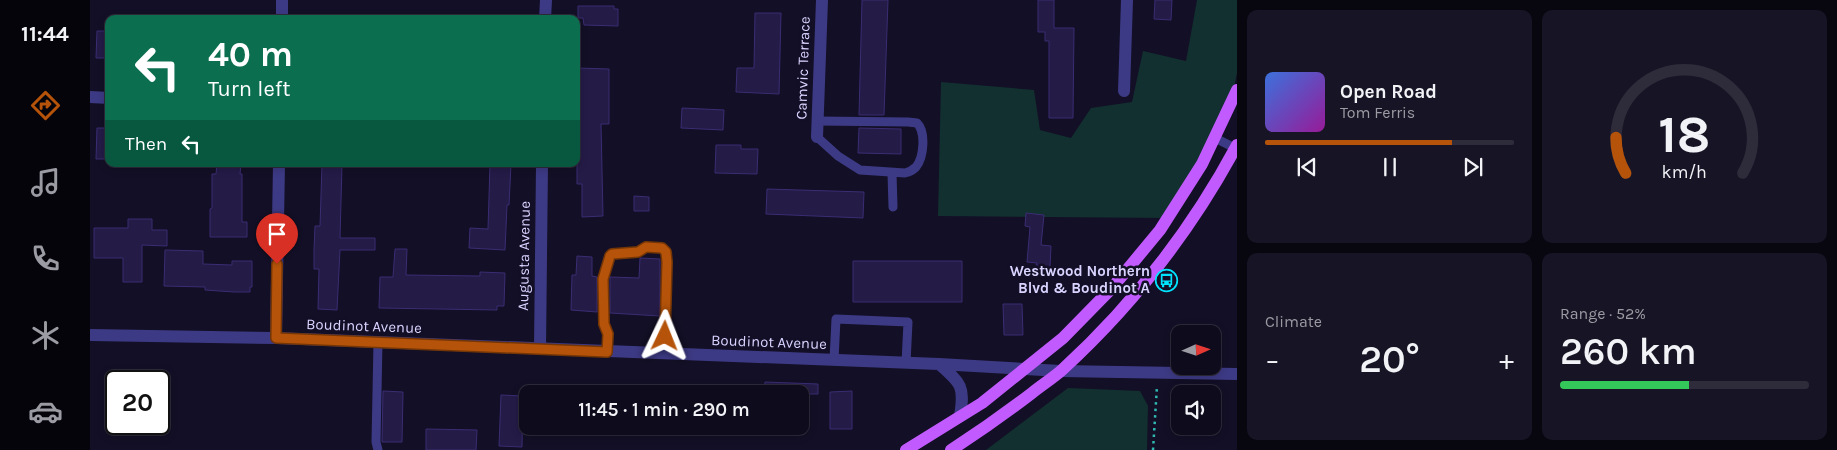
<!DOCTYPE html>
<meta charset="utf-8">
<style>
body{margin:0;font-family:Karla,sans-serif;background:#171425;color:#f1f3f6;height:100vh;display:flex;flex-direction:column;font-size:19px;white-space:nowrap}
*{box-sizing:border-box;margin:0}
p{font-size:16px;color:#9b9ba3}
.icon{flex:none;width:28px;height:28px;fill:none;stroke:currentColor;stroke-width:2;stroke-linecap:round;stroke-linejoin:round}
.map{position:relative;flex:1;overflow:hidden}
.sheet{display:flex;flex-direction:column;gap:10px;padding:10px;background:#08060f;width:600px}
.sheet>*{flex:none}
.guide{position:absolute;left:15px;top:15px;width:475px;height:152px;border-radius:10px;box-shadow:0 2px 8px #0003,0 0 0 1px #2e2b3b;background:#0b6e4f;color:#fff;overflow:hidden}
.needle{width:32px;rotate:87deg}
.controls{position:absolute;left:1081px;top:325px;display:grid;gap:10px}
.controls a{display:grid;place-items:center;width:50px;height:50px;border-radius:10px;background:#0e0b1c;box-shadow:0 2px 8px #0003,0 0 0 1px #2e2b3b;font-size:25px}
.speed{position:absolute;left:15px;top:370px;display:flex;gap:10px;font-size:25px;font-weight:700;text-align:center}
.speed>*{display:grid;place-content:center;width:65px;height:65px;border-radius:50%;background:#0e0b1c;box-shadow:0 2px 8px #0003,0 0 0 1px #2e2b3b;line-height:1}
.speed .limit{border:2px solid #111;border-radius:8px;background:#fff;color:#111}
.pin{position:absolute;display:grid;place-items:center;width:42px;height:42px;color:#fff;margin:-51px -21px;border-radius:50% 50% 50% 0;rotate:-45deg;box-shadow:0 0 5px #0007}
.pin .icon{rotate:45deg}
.me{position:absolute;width:55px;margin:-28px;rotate:2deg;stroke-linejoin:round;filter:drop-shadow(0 0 4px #0008)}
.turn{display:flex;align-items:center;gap:18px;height:105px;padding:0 20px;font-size:22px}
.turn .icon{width:65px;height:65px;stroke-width:2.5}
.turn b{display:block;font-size:35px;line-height:42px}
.then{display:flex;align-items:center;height:48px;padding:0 20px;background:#0003;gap:10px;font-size:19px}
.big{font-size:38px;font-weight:600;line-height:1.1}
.sheet .tile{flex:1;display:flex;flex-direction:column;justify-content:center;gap:8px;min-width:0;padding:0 18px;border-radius:10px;background:#171425}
.sheet .dial{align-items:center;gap:0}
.dial svg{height:130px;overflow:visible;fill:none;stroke:#2e2b3b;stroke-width:7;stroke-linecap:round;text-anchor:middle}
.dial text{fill:#f1f3f6;stroke:none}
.song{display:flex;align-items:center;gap:15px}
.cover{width:60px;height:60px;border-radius:8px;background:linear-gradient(135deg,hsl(220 70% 55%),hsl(300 70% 35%))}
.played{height:5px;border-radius:2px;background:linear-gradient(90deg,#b45309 75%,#2e2b3b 75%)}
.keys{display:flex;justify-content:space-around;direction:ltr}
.heat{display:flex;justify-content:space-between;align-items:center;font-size:28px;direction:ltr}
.charge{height:8px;border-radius:4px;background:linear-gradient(90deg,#34c759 52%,#2e2b3b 0)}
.sheet .tiles{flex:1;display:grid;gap:10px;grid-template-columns:repeat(2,1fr)}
.trip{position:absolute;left:429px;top:385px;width:290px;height:50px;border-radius:10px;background:#0e0b1c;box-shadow:0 2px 8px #0003,0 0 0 1px #2e2b3b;font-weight:600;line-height:50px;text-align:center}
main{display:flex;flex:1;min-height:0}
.menu{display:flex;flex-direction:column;width:90px;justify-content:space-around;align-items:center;background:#06040b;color:#9b9ba3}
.menu .icon{width:35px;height:35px}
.menu .on{color:#b45309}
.menu b{font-size:22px;color:#f1f3f6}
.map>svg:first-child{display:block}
.green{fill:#12302f}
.building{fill:#241b47;stroke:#3b2d73}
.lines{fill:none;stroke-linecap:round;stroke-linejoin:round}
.path{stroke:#2fb8b0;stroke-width:2.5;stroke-dasharray:2.5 4;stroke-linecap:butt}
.service{stroke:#3d3a85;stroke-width:9}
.minor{stroke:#3d3a85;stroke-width:12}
.tertiary{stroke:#3d3a85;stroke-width:12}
.primary{stroke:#c25bff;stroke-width:12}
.route-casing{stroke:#753606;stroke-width:12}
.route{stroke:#b45309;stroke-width:9}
.labels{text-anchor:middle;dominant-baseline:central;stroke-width:5;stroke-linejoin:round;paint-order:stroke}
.street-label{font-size:15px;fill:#d9d4ff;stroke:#130f26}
.poi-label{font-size:15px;font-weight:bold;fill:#d9d4ff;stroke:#130f26;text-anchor:end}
</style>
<main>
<nav class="menu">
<b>11:44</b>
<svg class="icon on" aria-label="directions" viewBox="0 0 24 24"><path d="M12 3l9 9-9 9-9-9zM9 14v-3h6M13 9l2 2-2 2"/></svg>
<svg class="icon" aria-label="music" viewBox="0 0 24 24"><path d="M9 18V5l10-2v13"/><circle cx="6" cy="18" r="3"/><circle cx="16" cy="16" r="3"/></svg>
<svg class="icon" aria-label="phone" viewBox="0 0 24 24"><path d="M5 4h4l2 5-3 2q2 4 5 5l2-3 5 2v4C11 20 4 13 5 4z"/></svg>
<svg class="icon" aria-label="climate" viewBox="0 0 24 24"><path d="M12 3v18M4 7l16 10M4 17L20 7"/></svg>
<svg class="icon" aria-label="car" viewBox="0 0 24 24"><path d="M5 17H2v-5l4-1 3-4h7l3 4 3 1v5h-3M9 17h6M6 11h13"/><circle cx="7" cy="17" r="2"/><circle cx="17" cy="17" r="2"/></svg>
</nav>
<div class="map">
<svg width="1147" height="450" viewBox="0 0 1147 450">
<rect width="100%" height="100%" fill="#130f26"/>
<path class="green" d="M 1107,0 L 1147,0 L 1147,73 L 1140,107 L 1077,218 L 848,216 L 851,82 L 944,90 L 950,130 L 981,138 L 1001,108 L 1042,102 L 1053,51 L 1096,61 Z
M 978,388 L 1050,391 L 1058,406 L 1057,450 L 896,450 Z"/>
<path class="building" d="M 772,0 L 798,0 L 794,115 L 769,115 Z
M 948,0 L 964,0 L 964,28 L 984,28 L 983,118 L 959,118 L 959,41 L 955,41 L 955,32 L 948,32 Z
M 1065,0 L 1082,0 L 1081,20 L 1064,19 Z
M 488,6 L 524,6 L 524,9 L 528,9 L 528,26 L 494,25 L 493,18 L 488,18 Z
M 665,13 L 691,13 L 689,94 L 646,92 L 647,68 L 664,68 Z
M 7,31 L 19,31 L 19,58 L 6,58 Z
M 487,68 L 519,69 L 519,124 L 511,124 L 513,216 L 492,217 L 492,184 L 487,184 Z
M 592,108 L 634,110 L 633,130 L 591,128 Z
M 7,128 L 19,128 L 19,159 L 6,159 Z
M 769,128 L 811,129 L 811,154 L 768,153 Z
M 626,145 L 651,145 L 651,149 L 668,149 L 667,174 L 625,173 Z
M 127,164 L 151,164 L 150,174 L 152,174 L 152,222 L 157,222 L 157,237 L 120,237 L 120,209 L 122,208 L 122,174 L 126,174 Z
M 232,164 L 252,164 L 250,238 L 285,238 L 285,250 L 250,250 L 247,310 L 228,309 L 229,269 L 224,269 L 224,250 L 225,226 L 230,226 Z
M 400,164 L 421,164 L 419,205 L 417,205 L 415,250 L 379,248 L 380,228 L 398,229 Z
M 677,189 L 774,192 L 773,218 L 676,214 Z
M 544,196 L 559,197 L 559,211 L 544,211 Z
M 936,213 L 954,215 L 951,245 L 961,246 L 960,267 L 946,265 L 947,263 L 937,262 L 940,227 L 935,226 Z
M 38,219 L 62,219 L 62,230 L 77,230 L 77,246 L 52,245 L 52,282 L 33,282 L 33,258 L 4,258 L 4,228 L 38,228 Z
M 305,249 L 317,249 L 316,275 L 390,276 L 390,272 L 415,273 L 414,306 L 407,306 L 407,310 L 289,308 L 290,277 L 303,277 Z
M 75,250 L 113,251 L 113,264 L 142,265 L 142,261 L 162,261 L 162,287 L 160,287 L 160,292 L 144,292 L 115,290 L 115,287 L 74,286 Z
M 487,256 L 502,257 L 502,276 L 507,277 L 507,312 L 481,310 L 482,275 L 486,275 Z
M 550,258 L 570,259 L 570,316 L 520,313 L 520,277 L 549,278 Z
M 763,261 L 872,261 L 872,302 L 763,302 Z
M 913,304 L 932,304 L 933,335 L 914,335 Z
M 675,382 L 728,384 L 728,394 L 674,394 Z
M 293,391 L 313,392 L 312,442 L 292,442 Z
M 762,391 L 762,429 L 740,429 L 740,392 Z
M 411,395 L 433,396 L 432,447 L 409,446 Z
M 336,429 L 387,430 L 386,450 L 336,450 Z"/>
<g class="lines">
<path class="path" d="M 1063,450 L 1067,386"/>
<path class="service" d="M 727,137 L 748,156 L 770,170 L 815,173 C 819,172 823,170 826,167 C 834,157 836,132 827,123 L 818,122 L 727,121
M 1125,138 L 1145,148
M 802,173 L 803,207
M 517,352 L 518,334 L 514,324 L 513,279 L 518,261 L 522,254 L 549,252 L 556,247 L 572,248 L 576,252 L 577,262 L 575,354
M 744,360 L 746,319 L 818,322 L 816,363
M 288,450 L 286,442 L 288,342"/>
<path class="minor" d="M 192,19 L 192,0
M 455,19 L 456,0
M 1034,91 L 1037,0
M 0,97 L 19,98
M 727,137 L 732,0
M 186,338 L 189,164
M 450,349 L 452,164
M 971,371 L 1147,374"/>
<path class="tertiary" d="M 0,335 L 186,338 L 849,364 L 971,371
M 849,364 C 871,383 875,386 870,416"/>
<path class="primary" d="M 816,450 L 892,403 L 973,338 L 1022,288 L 1070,230 L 1112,164 L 1147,90
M 861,450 C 889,432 916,413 942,393 C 952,385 963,378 972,370 C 1043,305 1102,229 1147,145"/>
</g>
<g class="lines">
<defs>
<path id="route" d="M 187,264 L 186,338 L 517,352 L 518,334 L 514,324 L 513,279 L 520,256 L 522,254 L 548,252 L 556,247 L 572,248 L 576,252 L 577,262 L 575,336"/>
</defs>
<use href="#route" class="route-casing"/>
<use href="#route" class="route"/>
</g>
<defs>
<symbol id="bus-ring" viewBox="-11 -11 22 22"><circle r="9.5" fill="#130f26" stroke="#00e5ff" stroke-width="1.5"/><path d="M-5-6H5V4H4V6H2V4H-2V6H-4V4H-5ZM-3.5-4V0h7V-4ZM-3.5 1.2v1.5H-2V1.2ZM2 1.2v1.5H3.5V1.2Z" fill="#00e5ff"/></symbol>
</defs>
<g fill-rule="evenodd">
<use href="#bus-ring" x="1064" y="268" width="25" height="25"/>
</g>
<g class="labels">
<g class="street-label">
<text transform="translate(713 68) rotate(-88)">Camvic Terrace</text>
<text transform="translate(434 256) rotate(-89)">Augusta Avenue</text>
<text transform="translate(274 326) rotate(2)">Boudinot Avenue</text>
<text transform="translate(679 342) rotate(2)">Boudinot Avenue</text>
</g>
<g class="poi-label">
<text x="1060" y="271">Westwood Northern<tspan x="1060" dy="17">Blvd &amp; Boudinot A</tspan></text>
</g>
</g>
</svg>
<div class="controls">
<a><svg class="needle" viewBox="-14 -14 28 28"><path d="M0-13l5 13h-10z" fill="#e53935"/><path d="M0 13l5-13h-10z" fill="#9b9ba3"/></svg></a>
<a><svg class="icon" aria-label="sound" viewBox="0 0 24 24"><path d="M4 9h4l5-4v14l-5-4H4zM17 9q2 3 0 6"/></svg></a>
</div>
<div class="speed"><div class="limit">20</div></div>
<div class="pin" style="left:187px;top:264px;background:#d93025"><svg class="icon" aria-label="arrive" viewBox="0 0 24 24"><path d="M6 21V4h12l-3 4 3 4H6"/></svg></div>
<svg class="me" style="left:575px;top:336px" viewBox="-20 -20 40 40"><path d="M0-17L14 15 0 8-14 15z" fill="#b45309" stroke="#fff" stroke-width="4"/></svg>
<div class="trip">11:45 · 1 min · 290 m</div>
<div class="guide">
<div class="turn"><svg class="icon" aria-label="left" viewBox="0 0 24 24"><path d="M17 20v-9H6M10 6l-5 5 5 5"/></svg><div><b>40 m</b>Turn left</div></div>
<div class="then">Then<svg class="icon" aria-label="left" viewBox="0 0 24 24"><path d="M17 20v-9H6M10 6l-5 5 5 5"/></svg></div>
</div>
</div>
<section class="sheet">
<div class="tiles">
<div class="tile">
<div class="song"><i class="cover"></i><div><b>Open Road</b><p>Tom Ferris</p></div></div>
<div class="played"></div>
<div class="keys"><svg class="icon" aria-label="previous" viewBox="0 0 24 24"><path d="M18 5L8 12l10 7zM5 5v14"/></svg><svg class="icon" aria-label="pause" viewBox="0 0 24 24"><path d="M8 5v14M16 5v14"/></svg><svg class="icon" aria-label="next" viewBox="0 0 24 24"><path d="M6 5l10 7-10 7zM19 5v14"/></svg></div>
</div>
<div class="tile dial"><svg viewBox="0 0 100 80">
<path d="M14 69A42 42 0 1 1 86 69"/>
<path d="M14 69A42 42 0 0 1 8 47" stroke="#b45309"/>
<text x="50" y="56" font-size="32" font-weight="700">18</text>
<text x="50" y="72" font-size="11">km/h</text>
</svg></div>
<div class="tile"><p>Climate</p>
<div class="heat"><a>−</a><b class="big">20°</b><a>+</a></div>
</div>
<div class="tile"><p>Range · 52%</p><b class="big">260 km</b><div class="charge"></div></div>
</div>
</section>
</main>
